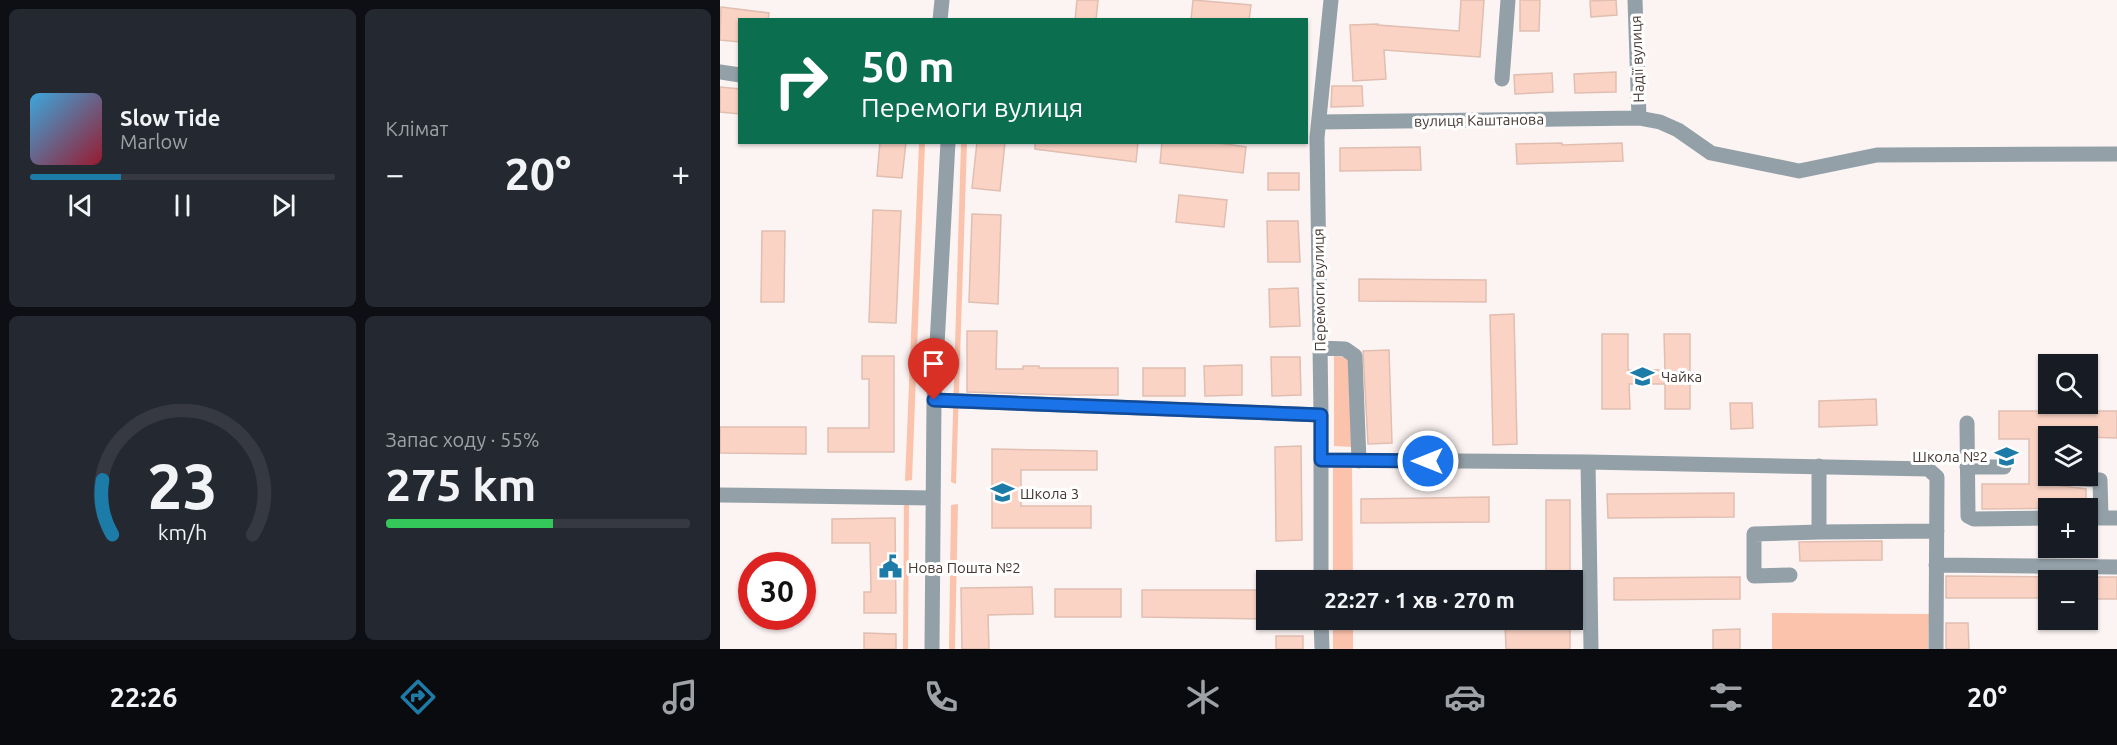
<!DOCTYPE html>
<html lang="uk">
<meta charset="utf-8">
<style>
body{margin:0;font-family:Ubuntu,sans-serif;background:#242831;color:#f1f3f6;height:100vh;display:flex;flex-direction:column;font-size:22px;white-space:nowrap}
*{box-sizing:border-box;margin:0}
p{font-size:20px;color:#9ea1a6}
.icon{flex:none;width:33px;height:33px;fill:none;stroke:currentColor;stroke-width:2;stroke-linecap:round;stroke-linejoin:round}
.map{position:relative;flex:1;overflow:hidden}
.sheet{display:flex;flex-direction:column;gap:9px;padding:9px;background:#0d0f14;width:720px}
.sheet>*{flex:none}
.guide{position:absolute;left:18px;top:18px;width:570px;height:126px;border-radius:0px;box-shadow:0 2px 4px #0004;background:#0b6e4f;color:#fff;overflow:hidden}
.tools{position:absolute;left:1318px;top:354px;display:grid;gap:12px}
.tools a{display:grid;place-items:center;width:60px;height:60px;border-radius:0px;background:#171b24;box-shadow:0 2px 4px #0004;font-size:30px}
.speed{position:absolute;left:18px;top:552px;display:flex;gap:12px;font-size:30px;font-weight:700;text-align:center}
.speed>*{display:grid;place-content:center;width:78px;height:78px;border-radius:50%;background:#171b24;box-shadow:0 2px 4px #0004;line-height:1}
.speed .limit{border:9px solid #d22;background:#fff;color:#111}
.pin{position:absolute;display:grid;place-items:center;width:51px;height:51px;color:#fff;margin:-62px -26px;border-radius:50% 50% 50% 0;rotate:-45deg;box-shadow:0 0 6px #0007}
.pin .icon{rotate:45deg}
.me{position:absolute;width:66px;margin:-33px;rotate:270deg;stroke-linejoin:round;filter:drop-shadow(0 0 4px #0008)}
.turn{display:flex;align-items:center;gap:21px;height:126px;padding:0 24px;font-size:27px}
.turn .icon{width:78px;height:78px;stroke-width:2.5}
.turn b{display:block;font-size:42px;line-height:51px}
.big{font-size:45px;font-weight:700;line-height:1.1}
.sheet .widget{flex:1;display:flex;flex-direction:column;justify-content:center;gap:9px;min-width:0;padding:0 21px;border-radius:9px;background:#242831}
.sheet .dial{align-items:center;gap:0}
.dial svg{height:156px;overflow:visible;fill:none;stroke:#363941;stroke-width:7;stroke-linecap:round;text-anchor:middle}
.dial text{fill:#f1f3f6;stroke:none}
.song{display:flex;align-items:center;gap:18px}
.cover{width:72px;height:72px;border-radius:9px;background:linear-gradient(135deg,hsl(200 70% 55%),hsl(350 70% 35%))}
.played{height:6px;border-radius:3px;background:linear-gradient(90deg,#1d7ba8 30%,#363941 30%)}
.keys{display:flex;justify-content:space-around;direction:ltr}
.heat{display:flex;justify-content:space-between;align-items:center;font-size:33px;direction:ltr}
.charge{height:9px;border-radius:4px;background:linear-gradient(90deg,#34c759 55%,#363941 0)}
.sheet .tiles{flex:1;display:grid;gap:9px;grid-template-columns:repeat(2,1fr)}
.trip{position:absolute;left:536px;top:570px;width:327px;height:60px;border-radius:0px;background:#171b24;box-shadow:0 2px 4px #0004;font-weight:700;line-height:60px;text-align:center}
.tabs{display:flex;height:96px;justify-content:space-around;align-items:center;background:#090b0e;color:#9ea1a6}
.tabs .icon{width:42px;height:42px}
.tabs .on{color:#1d7ba8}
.tabs b{font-size:27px;color:#f1f3f6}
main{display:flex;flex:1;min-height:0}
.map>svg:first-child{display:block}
.green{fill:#fbc2ac}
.building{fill:#fbd3c5;stroke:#e0beb1;stroke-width:1.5}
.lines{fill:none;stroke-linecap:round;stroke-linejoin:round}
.minor{stroke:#93a0a8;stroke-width:15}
.route-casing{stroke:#114b97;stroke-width:15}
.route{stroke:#1a73e8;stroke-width:10}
.labels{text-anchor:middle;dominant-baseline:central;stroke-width:6;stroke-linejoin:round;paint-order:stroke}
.street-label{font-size:15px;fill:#463833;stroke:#fff}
.poi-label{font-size:15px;fill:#463833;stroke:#fff;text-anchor:start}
</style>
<main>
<section class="sheet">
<div class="tiles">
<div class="widget">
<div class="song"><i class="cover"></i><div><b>Slow Tide</b><p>Marlow</p></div></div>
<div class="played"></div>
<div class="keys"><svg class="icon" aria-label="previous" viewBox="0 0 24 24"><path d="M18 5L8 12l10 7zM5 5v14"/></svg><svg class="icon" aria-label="pause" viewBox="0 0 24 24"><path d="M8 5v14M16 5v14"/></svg><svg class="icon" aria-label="next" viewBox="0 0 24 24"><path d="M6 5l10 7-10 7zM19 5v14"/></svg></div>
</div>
<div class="widget"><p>Клімат</p>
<div class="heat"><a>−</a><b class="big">20°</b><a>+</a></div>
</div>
<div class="widget dial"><svg viewBox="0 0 100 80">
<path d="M14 69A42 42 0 1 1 86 69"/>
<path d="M14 69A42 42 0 0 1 9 41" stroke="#1d7ba8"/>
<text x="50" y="56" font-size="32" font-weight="700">23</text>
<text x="50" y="72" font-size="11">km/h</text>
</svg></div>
<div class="widget"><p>Запас ходу · 55%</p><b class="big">275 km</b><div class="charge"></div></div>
</div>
</section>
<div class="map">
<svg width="1397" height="649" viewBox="0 0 1397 649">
<rect width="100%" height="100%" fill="#fcf4f2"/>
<path class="green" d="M 247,142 L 236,484 L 231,482 L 241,143 Z
M 199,143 L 205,143 L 192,480 L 185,481 Z
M 614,356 L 630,358 L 632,447 L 614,446 Z
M 613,467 L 632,468 L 633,580 L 613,580 Z
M 184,498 L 189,499 L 188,649 L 183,649 Z
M 238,504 L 235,649 L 229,649 L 231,505 Z
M 1052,613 L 1209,614 L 1208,649 L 1052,649 Z
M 613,620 L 633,620 L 633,649 L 613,649 Z"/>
<path class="building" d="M 357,0 L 378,0 L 376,20 L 355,20 Z
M 473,0 L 531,5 L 529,20 L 471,20 Z
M 741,0 L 764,0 L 760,57 L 664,50 L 666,79 L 633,81 L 630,25 L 658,24 L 658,25 L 739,31 Z
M 800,0 L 820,0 L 819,31 L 800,31 Z
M 896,0 L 897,15 L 871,17 L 870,1 Z
M 1,7 L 49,13 L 48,20 L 20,20 L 20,42 L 0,40 Z
M 896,72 L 896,92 L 855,93 L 854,74 Z
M 832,73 L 833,92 L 795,94 L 794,75 Z
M 612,86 L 642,86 L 643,106 L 611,107 Z
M 0,87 L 20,89 L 20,114 L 0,112 Z
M 160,142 L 186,142 L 182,178 L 157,176 Z
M 257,142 L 285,142 L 280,191 L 252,188 Z
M 315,142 L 418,142 L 416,162 L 315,149 Z
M 442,142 L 492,142 L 526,147 L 523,173 L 440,163 Z
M 842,143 L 842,145 L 902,143 L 903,161 L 797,164 L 796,144 Z
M 700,147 L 701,170 L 620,171 L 620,148 Z
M 548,173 L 579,173 L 579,190 L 548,190 Z
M 459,195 L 507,200 L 504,227 L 456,222 Z
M 153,210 L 181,211 L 176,323 L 149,322 Z
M 252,214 L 281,215 L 278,304 L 249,302 Z
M 547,221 L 578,221 L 580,262 L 548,262 Z
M 42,231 L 65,231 L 64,302 L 41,302 Z
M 639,279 L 766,280 L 766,302 L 639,301 Z
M 578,288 L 580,326 L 550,327 L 549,289 Z
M 794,314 L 797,444 L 773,445 L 770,315 Z
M 247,331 L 277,331 L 276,369 L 303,369 L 303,366 L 319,366 L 319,368 L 398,368 L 398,395 L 344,395 L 247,392 Z
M 882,334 L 908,334 L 908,370 L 945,370 L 944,334 L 970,334 L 970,409 L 945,409 L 945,384 L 909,384 L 910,409 L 882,409 Z
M 669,350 L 672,443 L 648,444 L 643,351 Z
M 142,356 L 174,356 L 174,452 L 108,452 L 108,428 L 149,428 L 149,379 L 142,379 Z
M 551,357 L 580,357 L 581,395 L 552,396 Z
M 522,365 L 522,395 L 485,396 L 484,366 Z
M 423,368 L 465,368 L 465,396 L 423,396 Z
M 1156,399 L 1157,425 L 1099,427 L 1099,401 Z
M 1010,403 L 1032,403 L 1033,428 L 1011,429 Z
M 1279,411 L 1397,411 L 1397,438 L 1329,436 L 1329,476 L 1336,476 L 1336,485 L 1366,489 L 1366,508 L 1262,509 L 1262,484 L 1309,484 L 1309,439 L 1279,439 Z
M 0,427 L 86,427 L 86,454 L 0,453 Z
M 581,446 L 582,540 L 556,541 L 555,447 Z
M 272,449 L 377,451 L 377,470 L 301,470 L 301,506 L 371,506 L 371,528 L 272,528 Z
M 1014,493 L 1014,517 L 888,518 L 887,494 Z
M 769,497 L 769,522 L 641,523 L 641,499 Z
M 826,500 L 850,500 L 850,580 L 826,580 Z
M 175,518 L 176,613 L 144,613 L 144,592 L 151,592 L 150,543 L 112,543 L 112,519 Z
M 1162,541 L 1162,560 L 1080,561 L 1079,542 Z
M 1226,576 L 1329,577 L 1329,598 L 1226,598 Z
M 1020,577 L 1020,599 L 894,600 L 894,578 Z
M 1368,577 L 1397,577 L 1397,599 L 1368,599 Z
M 312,587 L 313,614 L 268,615 L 269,649 L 242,649 L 241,588 Z
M 335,589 L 401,589 L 401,617 L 335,617 Z
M 422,590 L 546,590 L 546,619 L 422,617 Z
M 850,621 L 850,649 L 786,649 L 785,622 Z
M 1226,623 L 1248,623 L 1249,649 L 1226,649 Z
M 1020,629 L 1020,649 L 993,649 L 993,630 Z
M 144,633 L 176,634 L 176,649 L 144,649 Z
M 556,636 L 583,636 L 583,649 L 556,649 Z"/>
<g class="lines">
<path class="minor" d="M 915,0 L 919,118
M 220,20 L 222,0
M 0,72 L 20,75
M 782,79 L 788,0
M 599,122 L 919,118 L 940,122 L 958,130 L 991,153 L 1079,171 L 1157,155 L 1397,154
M 600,348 L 625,349 L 635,356 L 639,461
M 214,400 L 601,415
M 1247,423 L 1248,516 L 1254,519 L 1329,518
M 601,460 L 868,462 L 1208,469 L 1217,477 L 1216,649
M 868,462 L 871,649
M 1099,466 L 1099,532 L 1217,531
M 1247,467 L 1284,467
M 1348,478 L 1380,480 L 1381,518
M 0,495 L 213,498
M 1368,518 L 1397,518
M 1216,565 L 1397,567
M 1070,575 L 1034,576 L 1034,534 L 1099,532
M 601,580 L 601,415 L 597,138 L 611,0
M 601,620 L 602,649
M 212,649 L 214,400 L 228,142"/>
</g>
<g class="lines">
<defs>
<path id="route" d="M 214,400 L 601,415 L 601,460 L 708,461"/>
</defs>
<use href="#route" class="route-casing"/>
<use href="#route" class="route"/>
</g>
<defs>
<symbol id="school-bare" viewBox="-9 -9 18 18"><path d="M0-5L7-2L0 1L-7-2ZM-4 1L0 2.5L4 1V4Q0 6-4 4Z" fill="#1d7ba8" stroke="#fff" stroke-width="2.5" paint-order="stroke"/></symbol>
<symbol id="civic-bare" viewBox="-9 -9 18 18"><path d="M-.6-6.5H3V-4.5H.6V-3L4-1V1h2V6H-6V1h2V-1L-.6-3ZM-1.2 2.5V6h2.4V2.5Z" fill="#1d7ba8" stroke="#fff" stroke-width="2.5" paint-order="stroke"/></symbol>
</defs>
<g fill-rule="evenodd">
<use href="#school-bare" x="906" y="360" width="33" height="33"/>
<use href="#school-bare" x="1270" y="440" width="33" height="33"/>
<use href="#school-bare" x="266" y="476" width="33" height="33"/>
<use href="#civic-bare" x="154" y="550" width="33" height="33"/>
</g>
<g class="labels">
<g class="street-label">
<text transform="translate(917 59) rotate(-92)">Надії вулиця</text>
<text transform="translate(759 120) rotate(-1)">вулиця Каштанова</text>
<text transform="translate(599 290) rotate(-91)">Перемоги вулиця</text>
</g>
<g class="poi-label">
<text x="941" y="376">Чайка</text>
<text x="1268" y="456" text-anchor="end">Школа №2</text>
<text x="300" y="493">Школа 3</text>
<text x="188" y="567">Нова Пошта №2</text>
</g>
</g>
</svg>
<div class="tools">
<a><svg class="icon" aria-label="search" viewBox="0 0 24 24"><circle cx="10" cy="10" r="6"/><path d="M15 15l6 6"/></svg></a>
<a><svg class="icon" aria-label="layers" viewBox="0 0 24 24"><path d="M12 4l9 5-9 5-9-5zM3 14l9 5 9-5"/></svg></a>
<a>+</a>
<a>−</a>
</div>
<div class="speed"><div class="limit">30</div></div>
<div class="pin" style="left:214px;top:400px;background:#d93025"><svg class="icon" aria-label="arrive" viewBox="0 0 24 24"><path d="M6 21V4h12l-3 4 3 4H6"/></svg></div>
<svg class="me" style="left:708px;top:461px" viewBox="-20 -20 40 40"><circle r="17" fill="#1a73e8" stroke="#fff" stroke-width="3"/><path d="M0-11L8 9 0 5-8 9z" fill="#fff"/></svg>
<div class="trip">22:27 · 1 хв · 270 m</div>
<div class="guide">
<div class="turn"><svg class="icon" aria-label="right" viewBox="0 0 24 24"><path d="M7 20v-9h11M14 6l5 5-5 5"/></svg><div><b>50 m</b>Перемоги вулиця</div></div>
</div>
</div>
</main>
<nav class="tabs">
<b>22:26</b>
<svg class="icon on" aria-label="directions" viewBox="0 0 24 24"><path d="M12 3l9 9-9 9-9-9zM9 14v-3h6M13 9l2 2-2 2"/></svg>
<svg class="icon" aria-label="music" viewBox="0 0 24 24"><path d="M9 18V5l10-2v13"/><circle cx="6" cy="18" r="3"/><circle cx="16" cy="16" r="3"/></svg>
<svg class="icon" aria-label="phone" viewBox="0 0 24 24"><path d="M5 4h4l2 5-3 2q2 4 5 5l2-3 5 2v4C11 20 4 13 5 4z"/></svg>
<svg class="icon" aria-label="climate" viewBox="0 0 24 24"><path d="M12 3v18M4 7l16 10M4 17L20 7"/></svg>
<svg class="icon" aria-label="car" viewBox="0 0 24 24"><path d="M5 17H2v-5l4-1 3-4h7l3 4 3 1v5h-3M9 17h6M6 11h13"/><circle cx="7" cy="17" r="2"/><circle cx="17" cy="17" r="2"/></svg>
<svg class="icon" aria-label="filters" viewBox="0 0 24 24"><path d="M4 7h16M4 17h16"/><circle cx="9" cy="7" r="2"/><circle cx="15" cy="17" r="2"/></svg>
<b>20°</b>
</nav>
